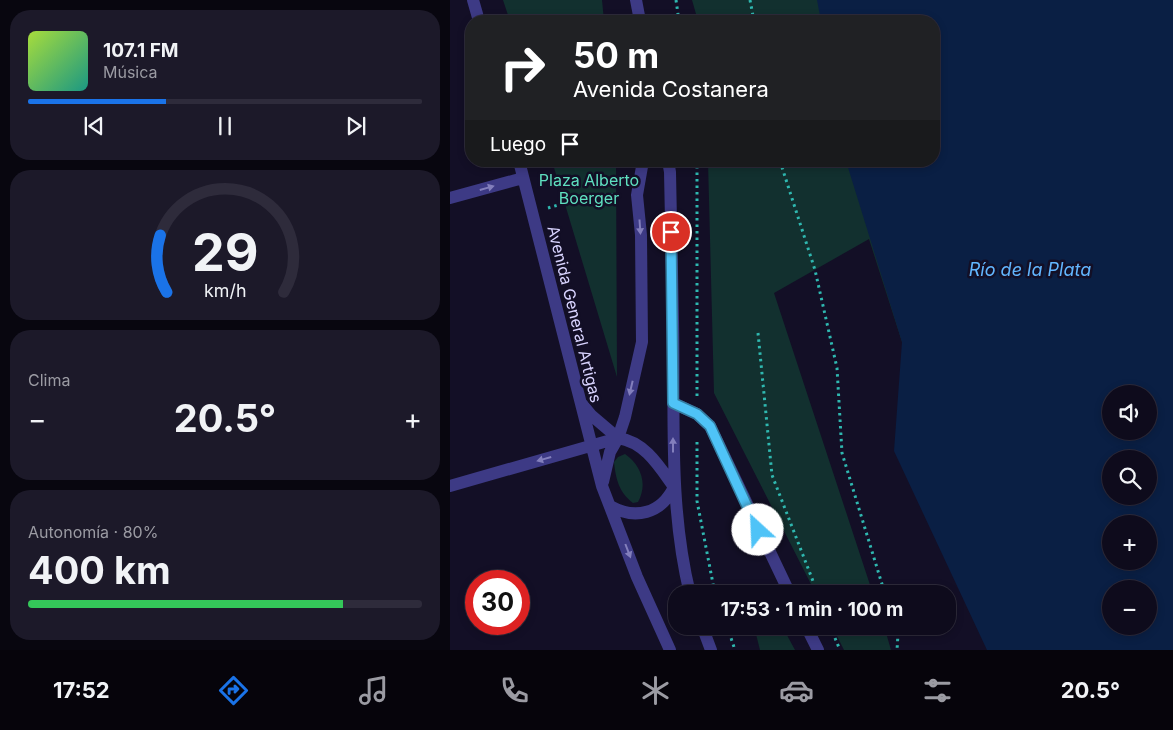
<!DOCTYPE html>
<html lang="es">
<meta charset="utf-8">
<style>
body{margin:0;font-family:Inter,sans-serif;background:#1c1929;color:#f1f3f6;height:100vh;display:flex;flex-direction:column;font-size:19px;white-space:nowrap}
*{box-sizing:border-box;margin:0}
p{font-size:16px;color:#9b9ba3}
.icon{flex:none;width:28px;height:28px;fill:none;stroke:currentColor;stroke-width:2;stroke-linecap:round;stroke-linejoin:round}
.map{position:relative;flex:1;overflow:hidden}
.details{display:flex;flex-direction:column;gap:10px;padding:10px;background:#08060f;width:450px}
.details>*{flex:none}
.guide{position:absolute;left:15px;top:15px;width:475px;height:152px;border-radius:20px;box-shadow:0 2px 8px #0003,0 0 0 1px #2e2b3b;background:#202124;color:#fff;overflow:hidden}
.tools{position:absolute;left:652px;top:385px;display:grid;gap:10px}
.tools a{display:grid;place-items:center;width:55px;height:55px;border-radius:50%;background:#0e0b1c;box-shadow:0 2px 8px #0003,0 0 0 1px #2e2b3b;font-size:25px}
.speed{position:absolute;left:15px;top:570px;display:flex;gap:10px;font-size:25px;font-weight:700;text-align:center}
.speed>*{display:grid;place-content:center;width:65px;height:65px;border-radius:50%;background:#0e0b1c;box-shadow:0 2px 8px #0003,0 0 0 1px #2e2b3b;line-height:1}
.speed .limit{border:8px solid #d22;background:#fff;color:#111}
.pin{position:absolute;display:grid;place-items:center;width:42px;height:42px;color:#fff;margin:-21px;border:2px solid #fff;border-radius:50%;box-shadow:0 1px 5px #0007}
.me{position:absolute;width:55px;margin:-28px;rotate:335deg;stroke-linejoin:round;filter:drop-shadow(0 0 4px #0008)}
.turn{display:flex;align-items:center;gap:18px;height:105px;padding:0 25px;font-size:22px}
.turn .icon{width:65px;height:65px;stroke-width:2.5}
.turn b{display:block;font-size:35px;line-height:42px}
.then{display:flex;align-items:center;height:48px;padding:0 25px;background:#0003;gap:10px;font-size:19px}
.big{font-size:38px;font-weight:700;line-height:1.1}
.details .tile{flex:1;display:flex;flex-direction:column;justify-content:center;gap:8px;min-width:0;padding:0 18px;border-radius:20px;background:#1c1929}
.details .dial{align-items:center;gap:0}
.dial svg{height:130px;overflow:visible;fill:none;stroke:#2e2b3b;stroke-width:7;stroke-linecap:round;text-anchor:middle}
.dial text{fill:#f1f3f6;stroke:none}
.song{display:flex;align-items:center;gap:15px}
.cover{width:60px;height:60px;border-radius:8px;background:linear-gradient(135deg,hsl(80 70% 55%),hsl(170 70% 35%))}
.played{height:5px;border-radius:2px;background:linear-gradient(90deg,#1a73e8 35%,#2e2b3b 35%)}
.keys{display:flex;justify-content:space-around;direction:ltr}
.heat{display:flex;justify-content:space-between;align-items:center;font-size:28px;direction:ltr}
.charge{height:8px;border-radius:4px;background:linear-gradient(90deg,#34c759 80%,#2e2b3b 0)}
.trip{position:absolute;left:218px;top:585px;width:288px;height:50px;border-radius:20px;background:#0e0b1c;box-shadow:0 2px 8px #0003,0 0 0 1px #2e2b3b;font-weight:700;line-height:50px;text-align:center}
.dock{display:flex;height:80px;justify-content:space-around;align-items:center;background:#06040b;color:#9b9ba3}
.dock .icon{width:35px;height:35px}
.dock .selected{color:#1a73e8}
.dock b{font-size:22px;color:#f1f3f6}
main{display:flex;flex:1;min-height:0}
.map>svg:first-child{display:block}
.green{fill:#12302f}
.water{fill:#0a1f44;fill-rule:evenodd}
.lines{fill:none;stroke-linecap:round;stroke-linejoin:round}
.path{stroke:#2fb8b0;stroke-width:3;stroke-dasharray:2.5 4;stroke-linecap:butt}
.minor{stroke:#3d3a85;stroke-width:12}
.oneway{fill:#837fbc}
.route-casing{stroke:#337fa1;stroke-width:12}
.route{stroke:#4fc3f7;stroke-width:9}
.labels{text-anchor:middle;dominant-baseline:central;stroke-width:5;stroke-linejoin:round;paint-order:stroke}
.park-label{font-size:16px;fill:#5fe0c0;stroke:#130f26}
.street-label{font-size:16px;fill:#d9d4ff;stroke:#130f26}
.water-label{font-size:18px;font-style:italic;fill:#62b6ff;stroke:#130f26}
</style>
<main>
<section class="details">
<div class="tile">
<div class="song"><i class="cover"></i><div><b>107.1 FM</b><p>Música</p></div></div>
<div class="played"></div>
<div class="keys"><svg class="icon" aria-label="previous" viewBox="0 0 24 24"><path d="M18 5L8 12l10 7zM5 5v14"/></svg><svg class="icon" aria-label="pause" viewBox="0 0 24 24"><path d="M8 5v14M16 5v14"/></svg><svg class="icon" aria-label="next" viewBox="0 0 24 24"><path d="M6 5l10 7-10 7zM19 5v14"/></svg></div>
</div>
<div class="tile dial"><svg viewBox="0 0 100 80">
<path d="M14 69A42 42 0 1 1 86 69"/>
<path d="M14 69A42 42 0 0 1 10 34" stroke="#1a73e8"/>
<text x="50" y="56" font-size="32" font-weight="700">29</text>
<text x="50" y="72" font-size="11">km/h</text>
</svg></div>
<div class="tile"><p>Clima</p>
<div class="heat"><a>−</a><b class="big">20.5°</b><a>+</a></div>
</div>
<div class="tile"><p>Autonomía · 80%</p><b class="big">400 km</b><div class="charge"></div></div>
</section>
<div class="map">
<svg width="723" height="650" viewBox="0 0 723 650">
<rect width="100%" height="100%" fill="#130f26"/>
<path class="green" d="M 53,0 L 152,0 L 154,21 L 60,21 Z
M 242,0 L 651,0 L 452,342 L 419,239 L 324,293 L 423,594 L 366,594 L 264,393 L 258,161 L 484,161 L 484,21 L 248,21 Z
M 102,161 L 166,161 L 167,377 Z
M 175,454 C 191,465 198,484 188,502 L 183,503 C 169,492 166,480 164,462 L 168,457 Z
M 304,626 L 332,626 L 345,650 L 310,650 Z
M 382,626 L 434,626 L 441,650 L 394,650 Z"/>
<path class="water" d="M 367,0 L 723,0 L 723,650 L 537,650 L 444,451 L 452,342 L 396,161 L 484,161 L 484,21 L 371,21 ZM 661,394 L 699,394 L 699,431 L 661,431 ZM 661,459 L 699,459 L 699,496 L 661,496 ZM 661,524 L 699,524 L 699,561 L 661,561 ZM 661,589 L 699,589 L 699,626 L 661,626 Z"/>
<g class="lines">
<path class="path" d="M 226,0 L 229,21
M 300,0 L 304,21
M 330,161 L 365,270 L 387,368 L 392,453 L 435,594
M 98,208 L 142,195 L 170,195
M 308,333 L 322,475 L 368,594
M 247,396 L 247,161
M 247,442 L 247,501 L 265,594
M 277,626 L 285,650
M 380,626 L 390,650
M 446,626 L 448,634 L 447,650"/>
<path class="minor" d="M 23,0 L 29,21
M 186,0 L 190,21
M 69,161 L 152,486 L 187,577 L 220,650
M 218,161 L 220,172 C 221,222 222,271 223,321 C 225,413 218,504 240,594
M 0,198 L 73,178
M 223,403 L 247,414 L 260,426 L 340,594
M 132,404 L 141,415 L 168,438
M 153,482 L 160,452 L 168,438 L 175,417 L 192,342 L 191,235 L 187,195 L 193,161
M 0,486 L 168,438 C 195,442 209,466 224,487
M 160,506 C 185,520 211,514 224,487
M 252,626 L 261,650
M 356,626 L 368,650"/>
</g>
<defs><path id="oneway-solid" d="M-6-.8H1V-3.2L6.5 0L1 3.2V.8H-6Z" transform="scale(1.25)"/></defs>
<g class="oneway">
<use href="#oneway-solid" transform="translate(37 188) rotate(-16)"/>
<use href="#oneway-solid" transform="translate(190 227) rotate(86)"/>
<use href="#oneway-solid" transform="translate(181 388) rotate(103)"/>
<use href="#oneway-solid" transform="translate(223 445) rotate(-90)"/>
<use href="#oneway-solid" transform="translate(94 459) rotate(164)"/>
<use href="#oneway-solid" transform="translate(178 551) rotate(69)"/>
</g>
<g class="lines">
<defs>
<path id="route" d="M 221,232 L 223,403 L 247,414 L 260,426 L 308,530"/>
</defs>
<use href="#route" class="route-casing"/>
<use href="#route" class="route"/>
</g>
<g class="labels">
<g class="park-label">
<text x="139" y="180">Plaza Alberto<tspan x="139" dy="18">Boerger</tspan></text>
</g>
<g class="street-label">
<text transform="translate(125 314) rotate(76)">Avenida General Artigas</text>
</g>
<g class="water-label">
<text x="580" y="269">Río de la Plata</text>
</g>
</g>
</svg>
<div class="tools">
<a><svg class="icon" aria-label="sound" viewBox="0 0 24 24"><path d="M4 9h4l5-4v14l-5-4H4zM17 9q2 3 0 6"/></svg></a>
<a><svg class="icon" aria-label="search" viewBox="0 0 24 24"><circle cx="10" cy="10" r="6"/><path d="M15 15l6 6"/></svg></a>
<a>+</a>
<a>−</a>
</div>
<div class="speed"><div class="limit">30</div></div>
<div class="pin" style="left:221px;top:232px;background:#d93025"><svg class="icon" aria-label="arrive" viewBox="0 0 24 24"><path d="M6 21V4h12l-3 4 3 4H6"/></svg></div>
<svg class="me" style="left:308px;top:530px" viewBox="-20 -20 40 40"><circle r="19" fill="#fff"/><path d="M0-13L10 11 0 6-10 11z" fill="#4fc3f7"/></svg>
<div class="trip">17:53 · 1 min · 100 m</div>
<div class="guide">
<div class="turn"><svg class="icon" aria-label="right" viewBox="0 0 24 24"><path d="M7 20v-9h11M14 6l5 5-5 5"/></svg><div><b>50 m</b>Avenida Costanera</div></div>
<div class="then">Luego<svg class="icon" aria-label="arrive" viewBox="0 0 24 24"><path d="M6 21V4h12l-3 4 3 4H6"/></svg></div>
</div>
</div>
</main>
<nav class="dock">
<b>17:52</b>
<svg class="icon selected" aria-label="directions" viewBox="0 0 24 24"><path d="M12 3l9 9-9 9-9-9zM9 14v-3h6M13 9l2 2-2 2"/></svg>
<svg class="icon" aria-label="music" viewBox="0 0 24 24"><path d="M9 18V5l10-2v13"/><circle cx="6" cy="18" r="3"/><circle cx="16" cy="16" r="3"/></svg>
<svg class="icon" aria-label="phone" viewBox="0 0 24 24"><path d="M5 4h4l2 5-3 2q2 4 5 5l2-3 5 2v4C11 20 4 13 5 4z"/></svg>
<svg class="icon" aria-label="climate" viewBox="0 0 24 24"><path d="M12 3v18M4 7l16 10M4 17L20 7"/></svg>
<svg class="icon" aria-label="car" viewBox="0 0 24 24"><path d="M5 17H2v-5l4-1 3-4h7l3 4 3 1v5h-3M9 17h6M6 11h13"/><circle cx="7" cy="17" r="2"/><circle cx="17" cy="17" r="2"/></svg>
<svg class="icon" aria-label="filters" viewBox="0 0 24 24"><path d="M4 7h16M4 17h16"/><circle cx="9" cy="7" r="2"/><circle cx="15" cy="17" r="2"/></svg>
<b>20.5°</b>
</nav>
